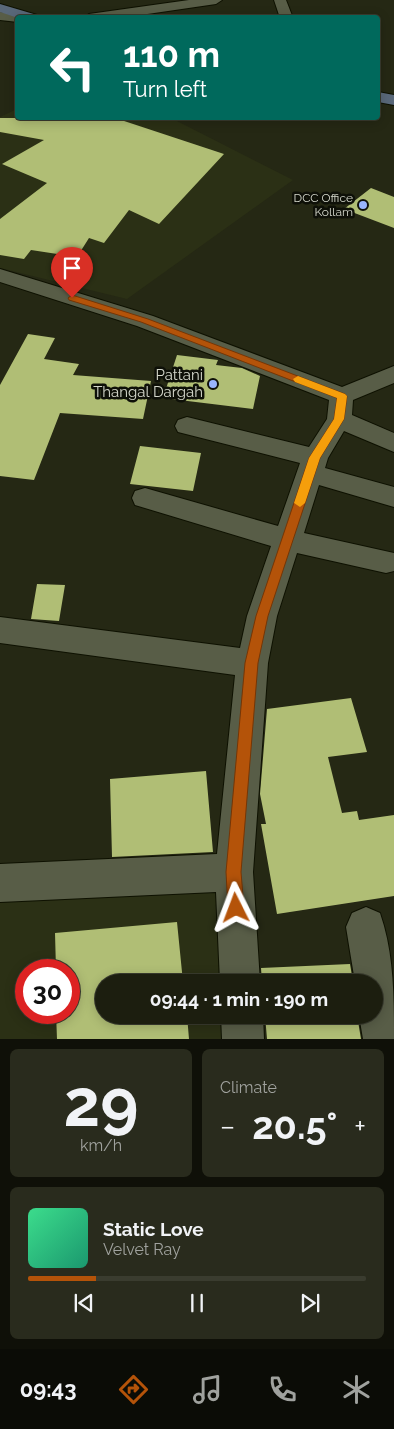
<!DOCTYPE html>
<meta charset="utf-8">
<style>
body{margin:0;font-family:Raleway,sans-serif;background:#292b1d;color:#f1f3f6;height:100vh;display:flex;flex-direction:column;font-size:19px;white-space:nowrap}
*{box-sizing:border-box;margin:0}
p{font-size:16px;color:#a0a29e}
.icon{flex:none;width:28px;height:28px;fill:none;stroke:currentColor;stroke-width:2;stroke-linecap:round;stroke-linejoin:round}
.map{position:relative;height:1039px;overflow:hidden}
.drawer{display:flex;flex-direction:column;gap:10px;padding:10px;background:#0f1008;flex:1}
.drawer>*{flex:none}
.guide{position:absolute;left:15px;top:15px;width:365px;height:105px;border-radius:5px;box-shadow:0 2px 12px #0003,0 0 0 1px #3a3c2f;background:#00695c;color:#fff;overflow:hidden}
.speed{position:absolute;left:15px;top:959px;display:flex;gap:10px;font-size:25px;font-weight:700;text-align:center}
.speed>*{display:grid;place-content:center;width:65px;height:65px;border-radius:50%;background:#1c1e0f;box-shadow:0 2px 12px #0003,0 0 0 1px #3a3c2f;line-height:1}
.speed .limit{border:8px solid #d22;background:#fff;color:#111}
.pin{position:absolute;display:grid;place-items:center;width:42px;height:42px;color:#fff;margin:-51px -21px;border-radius:50% 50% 50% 0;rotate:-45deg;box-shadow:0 0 5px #0007}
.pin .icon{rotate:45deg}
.me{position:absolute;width:55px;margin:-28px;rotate:357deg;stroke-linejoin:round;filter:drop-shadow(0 0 4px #0008)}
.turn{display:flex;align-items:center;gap:18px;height:105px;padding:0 25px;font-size:22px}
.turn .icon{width:65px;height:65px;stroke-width:2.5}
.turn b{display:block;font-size:35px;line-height:42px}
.big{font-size:38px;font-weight:700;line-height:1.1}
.drawer .widget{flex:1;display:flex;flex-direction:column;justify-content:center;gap:8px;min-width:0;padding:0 18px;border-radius:8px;background:#292b1d}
.drawer .dial{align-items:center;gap:0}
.dial b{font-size:65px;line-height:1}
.song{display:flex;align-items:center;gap:15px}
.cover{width:60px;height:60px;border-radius:8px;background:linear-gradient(135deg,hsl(150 70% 55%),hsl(160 70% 35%))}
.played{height:5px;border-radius:2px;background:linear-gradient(90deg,#b45309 20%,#3a3c2f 20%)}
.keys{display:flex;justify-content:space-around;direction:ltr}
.heat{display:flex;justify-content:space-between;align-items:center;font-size:28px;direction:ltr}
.drawer .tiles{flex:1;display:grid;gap:10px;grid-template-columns:1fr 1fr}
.widget:last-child{grid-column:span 2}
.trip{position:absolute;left:95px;top:974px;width:288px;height:50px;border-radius:25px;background:#1c1e0f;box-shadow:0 2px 12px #0003,0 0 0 1px #3a3c2f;font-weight:700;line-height:50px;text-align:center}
.tabs{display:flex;height:80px;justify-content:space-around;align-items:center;background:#0b0c06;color:#a0a29e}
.tabs .icon{width:35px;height:35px}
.tabs .active{color:#b45309}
.tabs b{font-size:22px;color:#f1f3f6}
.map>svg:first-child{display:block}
.built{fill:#2b3015;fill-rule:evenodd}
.building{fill:#b0be75}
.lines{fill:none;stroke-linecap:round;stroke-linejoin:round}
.minor-casing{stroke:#0e1101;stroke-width:2}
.tertiary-casing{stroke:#0e1101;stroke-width:2}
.secondary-casing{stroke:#0e1101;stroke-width:2}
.minor{fill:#585d47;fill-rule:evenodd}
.tertiary{fill:#585d47;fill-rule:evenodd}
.secondary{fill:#596879;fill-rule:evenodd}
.route{fill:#b45309;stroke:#753606}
.slow{fill:#f59e0b}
.poi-dot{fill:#99b5fd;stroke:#0e1008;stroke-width:2}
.labels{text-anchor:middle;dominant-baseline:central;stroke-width:5;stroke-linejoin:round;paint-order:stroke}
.far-poi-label{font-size:12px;fill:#d5d8cc;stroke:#0e1008;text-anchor:end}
.poi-label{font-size:15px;fill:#d5d8cc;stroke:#0e1008;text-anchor:end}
</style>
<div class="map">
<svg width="394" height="1039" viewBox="0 0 394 1039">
<rect width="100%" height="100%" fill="#252814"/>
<path class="built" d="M 17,109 L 18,118 L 171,118 L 293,180 L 127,299 L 0,268 L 0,117 Z
M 218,888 L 221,982 L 104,982 L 104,1015 L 221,1015 L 222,1039 L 0,1039 L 0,900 ZM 26,970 L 69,970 L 69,1012 L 26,1012 Z"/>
<path class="building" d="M 0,118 L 115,118 L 224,154 L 159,224 L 129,210 L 104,243 L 89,238 L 77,257 L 31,250 L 24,259 L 0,255 L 0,219 L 47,183 L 2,164 L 44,140 L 0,132 Z
M 371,188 L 394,197 L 394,228 L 344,209 Z
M 28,334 L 55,338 L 44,359 L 79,364 L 73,375 L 151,381 L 143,419 L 60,413 L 34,480 L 0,476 L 0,385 Z
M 177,355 L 218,360 L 216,365 L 242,368 L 260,376 L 253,409 L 163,398 Z
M 140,446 L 201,453 L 193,491 L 130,484 Z
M 37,584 L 65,585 L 59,621 L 31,619 Z
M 351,698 L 367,752 L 328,757 L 342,813 L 357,811 L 359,820 L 394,815 L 394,896 L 277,914 L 261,824 L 266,824 L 260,794 L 267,709 Z
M 206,771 L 213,852 L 112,857 L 110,779 Z
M 177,922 L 183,982 L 104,982 L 104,1015 L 187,1015 L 189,1039 L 57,1039 L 56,1012 L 69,1012 L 69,970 L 56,970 L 55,933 Z
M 350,964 L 353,982 L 262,982 L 261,968 Z
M 265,1015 L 357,1015 L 361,1039 L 267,1039 Z"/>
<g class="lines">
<defs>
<path id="minor" d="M 274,0 L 286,0 L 293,18 L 280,18 Z
M 0,269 L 153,316 L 342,387 L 394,366 L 394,383 L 353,400 L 352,415 L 394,433 L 394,452 L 344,431 L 328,458 L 325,468 L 394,487 L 394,507 L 319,485 L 304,533 L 394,553 L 394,571 L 386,573 L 297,553 L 277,616 L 268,663 L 253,872 L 260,982 L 220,982 L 216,892 L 0,902 L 0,864 L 217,854 L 235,675 L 0,643 L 0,617 L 240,648 L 247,616 L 271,546 L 135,505 L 132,498 L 135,491 L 145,488 L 278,526 L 300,463 L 178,432 L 175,426 L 178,420 L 187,417 L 309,447 L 327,419 L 329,400 L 137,326 L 0,282 Z
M 366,907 L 380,913 C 394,953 394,997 394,1039 L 363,1039 L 359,1015 L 374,1015 L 374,982 L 355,982 L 346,927 L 352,913 Z
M 221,1015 L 263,1015 L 264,1039 L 222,1039 Z"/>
<path id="tertiary" d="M 189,0 L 222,0 L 216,4 L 120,18 L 83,18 L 89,14 Z
M 0,12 L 18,14 L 24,18 L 18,18 L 18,22 L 0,20 Z"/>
<path id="secondary" d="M 0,4 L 37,15 L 38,18 L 18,18 L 0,12 Z
M 378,92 L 394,95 L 394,105 L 378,102 Z"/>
</defs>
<use href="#minor" class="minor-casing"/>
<use href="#tertiary" class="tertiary-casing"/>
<use href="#secondary" class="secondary-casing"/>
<use href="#minor" class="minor"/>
<use href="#tertiary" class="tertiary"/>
<use href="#secondary" class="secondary"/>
</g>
<path class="route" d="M 72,295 L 148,319 L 345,394 L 347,396 L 344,419 L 320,458 L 268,616 L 258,663 L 241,872 L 244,908 L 241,914 L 236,916 L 230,914 L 228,908 L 226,872 L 245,663 L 256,616 L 309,458 L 334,419 L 337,398 L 141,322 L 69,300 L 68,298 Z"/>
<path class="slow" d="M 298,376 L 345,394 L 347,396 L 344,419 L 320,458 L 305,503 L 300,507 L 294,503 L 309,458 L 334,419 L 337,398 L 295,382 L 293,379 Z"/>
<g class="poi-dot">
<circle cx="363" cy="205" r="5"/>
<circle cx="213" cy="384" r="5"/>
</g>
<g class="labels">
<g class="far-poi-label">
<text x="353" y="198">DCC Office<tspan x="353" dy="14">Kollam</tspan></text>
</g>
<g class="poi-label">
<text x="203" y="375">Pattani<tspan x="203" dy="17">Thangal Dargah</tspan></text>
</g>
</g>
</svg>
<div class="speed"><div class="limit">30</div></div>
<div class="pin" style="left:72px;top:298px;background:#d93025"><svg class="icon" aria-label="arrive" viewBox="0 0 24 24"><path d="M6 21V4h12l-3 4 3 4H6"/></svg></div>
<svg class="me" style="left:236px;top:908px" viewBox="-20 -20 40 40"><path d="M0-17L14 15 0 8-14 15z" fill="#b45309" stroke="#fff" stroke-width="4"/></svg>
<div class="trip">09:44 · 1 min · 190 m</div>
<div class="guide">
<div class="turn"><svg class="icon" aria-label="left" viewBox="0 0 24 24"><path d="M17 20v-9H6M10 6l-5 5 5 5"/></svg><div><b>110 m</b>Turn left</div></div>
</div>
</div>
<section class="drawer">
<div class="tiles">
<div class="widget dial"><b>29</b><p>km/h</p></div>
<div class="widget"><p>Climate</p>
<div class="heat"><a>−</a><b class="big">20.5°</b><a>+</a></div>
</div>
<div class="widget">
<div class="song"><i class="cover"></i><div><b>Static Love</b><p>Velvet Ray</p></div></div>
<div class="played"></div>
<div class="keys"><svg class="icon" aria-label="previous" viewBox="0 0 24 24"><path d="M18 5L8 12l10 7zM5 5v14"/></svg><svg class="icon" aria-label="pause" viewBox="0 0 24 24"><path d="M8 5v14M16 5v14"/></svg><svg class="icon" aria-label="next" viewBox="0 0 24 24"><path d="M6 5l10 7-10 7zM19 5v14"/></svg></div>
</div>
</div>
</section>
<nav class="tabs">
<b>09:43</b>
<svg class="icon active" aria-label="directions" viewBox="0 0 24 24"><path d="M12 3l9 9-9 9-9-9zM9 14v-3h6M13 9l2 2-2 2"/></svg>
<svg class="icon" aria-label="music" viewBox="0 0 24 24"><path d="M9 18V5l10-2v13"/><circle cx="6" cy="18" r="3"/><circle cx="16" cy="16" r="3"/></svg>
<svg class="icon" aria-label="phone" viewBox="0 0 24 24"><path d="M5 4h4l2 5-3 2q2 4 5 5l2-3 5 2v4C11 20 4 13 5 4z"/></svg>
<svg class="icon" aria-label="climate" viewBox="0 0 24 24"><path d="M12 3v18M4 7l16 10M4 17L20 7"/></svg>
</nav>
